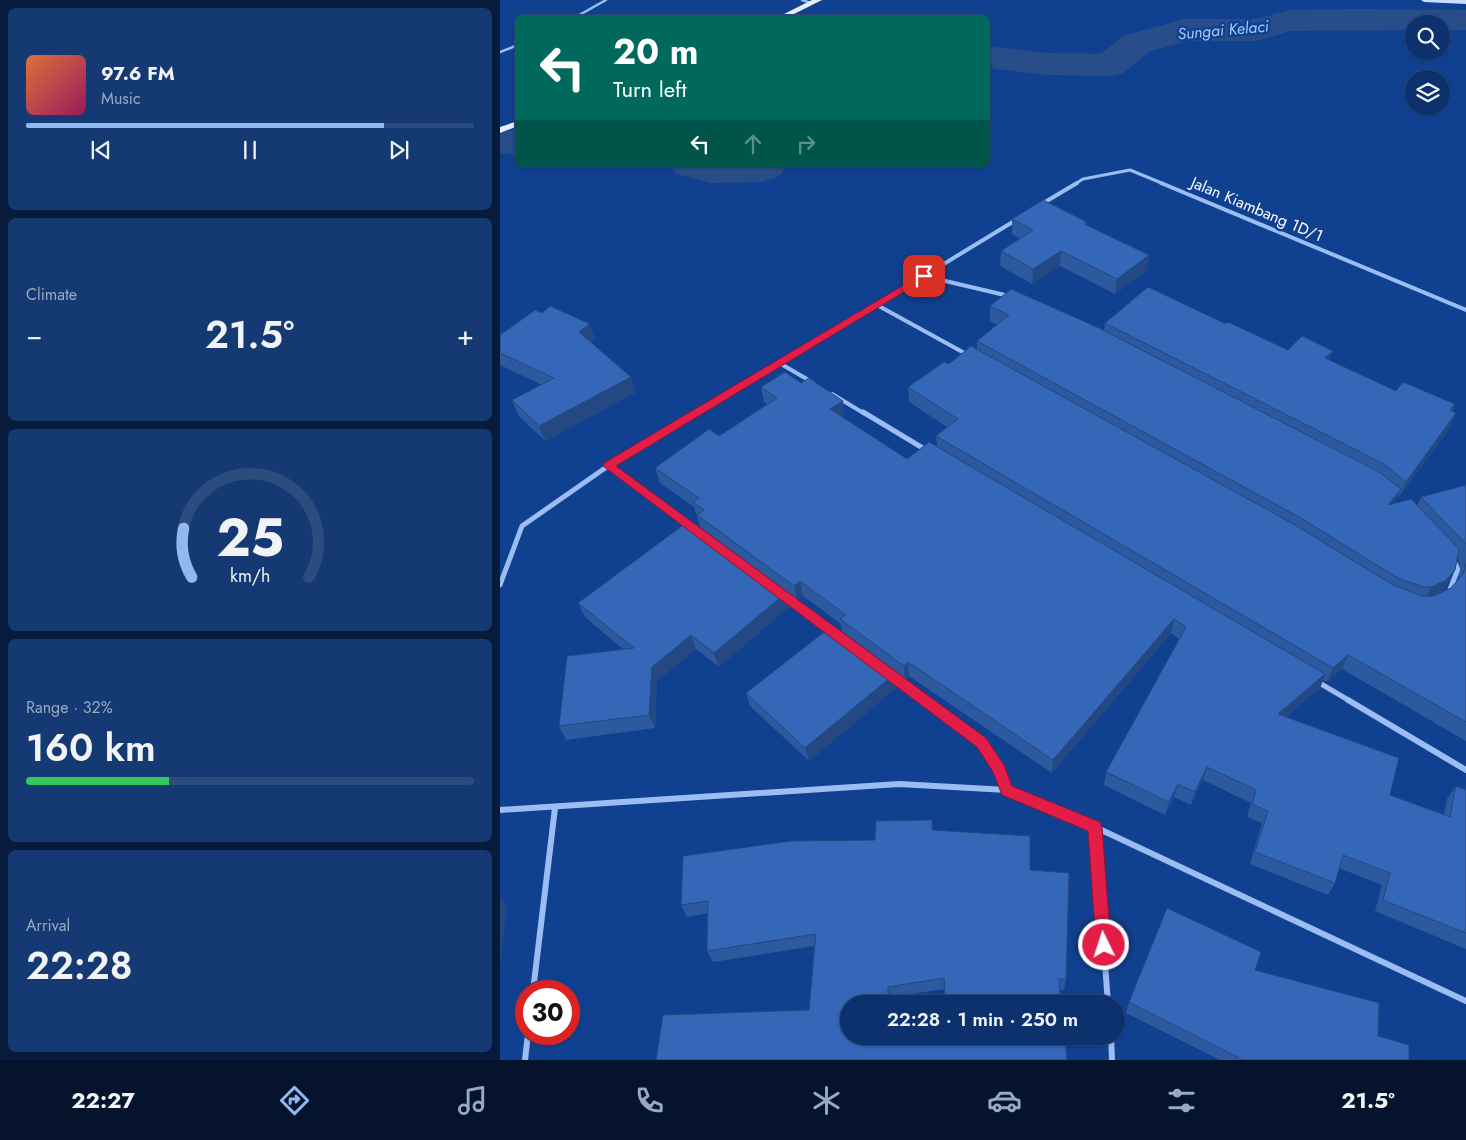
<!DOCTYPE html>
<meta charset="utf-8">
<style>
body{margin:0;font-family:Jost,sans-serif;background:#153972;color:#f1f3f6;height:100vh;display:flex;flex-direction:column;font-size:19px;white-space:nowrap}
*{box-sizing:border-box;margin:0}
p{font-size:16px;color:#9aa9c2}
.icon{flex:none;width:28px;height:28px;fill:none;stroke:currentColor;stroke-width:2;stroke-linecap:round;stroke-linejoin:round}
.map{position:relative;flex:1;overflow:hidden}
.drawer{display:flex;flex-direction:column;gap:8px;padding:8px;background:#071b3c;width:500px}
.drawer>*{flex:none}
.hud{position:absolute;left:15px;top:15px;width:475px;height:152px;border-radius:8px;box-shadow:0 1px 4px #0004,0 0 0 1px #2c4c80;background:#00695c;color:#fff;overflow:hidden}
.buttons{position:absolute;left:905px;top:15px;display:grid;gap:10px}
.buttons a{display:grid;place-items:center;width:45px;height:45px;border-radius:50%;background:#0c316d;box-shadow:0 1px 4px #0004,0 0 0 1px #2c4c80;font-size:25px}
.speed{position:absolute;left:15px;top:980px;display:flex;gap:10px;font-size:25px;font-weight:700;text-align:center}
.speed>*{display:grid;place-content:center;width:65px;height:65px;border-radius:50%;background:#0c316d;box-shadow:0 1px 4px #0004,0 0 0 1px #2c4c80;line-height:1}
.speed .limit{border:8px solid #d22;background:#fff;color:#111}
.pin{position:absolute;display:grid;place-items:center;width:42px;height:42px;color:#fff;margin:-21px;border-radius:10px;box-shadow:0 2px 8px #0006}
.me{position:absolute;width:55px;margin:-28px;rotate:356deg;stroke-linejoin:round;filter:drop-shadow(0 0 4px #0008)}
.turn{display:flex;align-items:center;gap:18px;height:105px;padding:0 15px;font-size:22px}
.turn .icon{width:65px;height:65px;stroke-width:2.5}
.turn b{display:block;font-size:35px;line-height:42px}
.lanes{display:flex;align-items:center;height:48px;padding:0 15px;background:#0003;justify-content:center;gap:25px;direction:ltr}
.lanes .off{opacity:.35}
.big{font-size:38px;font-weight:600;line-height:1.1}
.drawer .card{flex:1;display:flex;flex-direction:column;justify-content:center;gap:8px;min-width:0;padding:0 18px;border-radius:8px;background:#153972}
.drawer .dial{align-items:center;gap:0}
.dial svg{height:130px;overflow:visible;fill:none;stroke:#2c4c80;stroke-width:7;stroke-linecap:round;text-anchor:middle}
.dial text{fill:#f1f3f6;stroke:none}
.song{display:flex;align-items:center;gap:15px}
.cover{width:60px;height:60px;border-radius:8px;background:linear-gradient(135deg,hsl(20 70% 55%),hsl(330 70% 35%))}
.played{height:5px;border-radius:2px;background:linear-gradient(90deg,#90b9f0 80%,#2c4c80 80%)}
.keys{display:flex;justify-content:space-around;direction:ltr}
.heat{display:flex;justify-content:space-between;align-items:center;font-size:28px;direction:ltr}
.charge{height:8px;border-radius:4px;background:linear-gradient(90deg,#34c759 32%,#2c4c80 0)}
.trip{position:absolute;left:340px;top:995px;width:285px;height:50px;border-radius:25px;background:#0c316d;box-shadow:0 1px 4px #0004,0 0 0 1px #2c4c80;font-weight:600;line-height:50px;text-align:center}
.tabs{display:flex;height:80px;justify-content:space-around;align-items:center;background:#05142c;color:#9aa9c2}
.tabs .icon{width:35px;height:35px}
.tabs .current{color:#90b9f0}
.tabs b{font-size:22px;color:#f1f3f6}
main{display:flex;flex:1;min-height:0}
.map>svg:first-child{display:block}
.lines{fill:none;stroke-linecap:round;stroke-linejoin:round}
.river{fill:#294d88;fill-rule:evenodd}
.lane{stroke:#9bbdf3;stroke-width:2.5}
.street-far3{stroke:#9bbdf3;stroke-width:3}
.street-far2{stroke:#9bbdf3;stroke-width:4}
.street-far1{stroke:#9bbdf3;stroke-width:5}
.street{stroke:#9bbdf3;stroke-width:6}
.secondary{fill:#caddfd;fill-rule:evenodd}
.primary{fill:#e7efff;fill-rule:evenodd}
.wall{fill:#2d599e;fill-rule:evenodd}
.shaded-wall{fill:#244881}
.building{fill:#3467b8;stroke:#244881}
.route{fill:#e11d48;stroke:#92132f}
.labels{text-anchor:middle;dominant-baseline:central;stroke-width:5;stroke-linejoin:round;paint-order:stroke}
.far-water-label{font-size:16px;font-style:italic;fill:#a7c8fa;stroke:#104191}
.far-street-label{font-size:16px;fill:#fff;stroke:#104191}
</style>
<main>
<section class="drawer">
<div class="card">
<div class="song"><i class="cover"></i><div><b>97.6 FM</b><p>Music</p></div></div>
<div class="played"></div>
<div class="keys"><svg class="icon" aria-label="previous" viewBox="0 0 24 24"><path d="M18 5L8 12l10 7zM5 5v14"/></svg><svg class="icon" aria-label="pause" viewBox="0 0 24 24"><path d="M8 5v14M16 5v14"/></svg><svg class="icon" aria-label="next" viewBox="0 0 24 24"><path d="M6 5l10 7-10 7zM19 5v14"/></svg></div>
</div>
<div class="card"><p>Climate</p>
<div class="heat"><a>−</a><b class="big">21.5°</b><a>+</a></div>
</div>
<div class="card dial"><svg viewBox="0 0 100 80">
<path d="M14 69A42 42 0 1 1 86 69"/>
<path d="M14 69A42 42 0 0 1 9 39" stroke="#90b9f0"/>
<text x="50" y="56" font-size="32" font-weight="700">25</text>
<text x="50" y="72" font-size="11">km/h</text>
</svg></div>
<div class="card"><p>Range · 32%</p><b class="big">160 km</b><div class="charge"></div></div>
<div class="card"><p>Arrival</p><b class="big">22:28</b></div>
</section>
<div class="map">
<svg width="966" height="1060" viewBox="0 0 966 1060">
<rect width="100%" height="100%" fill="#104191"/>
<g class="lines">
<path class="river" d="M 856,9 L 966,10 L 966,30 L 941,30 L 941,24 L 914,24 L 914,30 L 791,31 L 757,41 L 686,41 L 649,52 L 623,73 L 610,76 L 546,75 L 488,68 L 488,46 L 546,53 L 601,54 L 623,36 L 684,19 L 756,19 L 790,10 Z
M 3,130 L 18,131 L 18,155 L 0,153 L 0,131 Z
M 170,165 L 287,165 L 281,174 L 275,178 L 260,182 L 211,183 L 176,174 Z"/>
<path class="lane" d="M 302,0 L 311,3
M 74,18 L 106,0
M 0,52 L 18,45"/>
<path class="street-far3" d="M 575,184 L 583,179 L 630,170 L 664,184"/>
<path class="street-far2" d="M 661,183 L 966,310
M 540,205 L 577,183
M 424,276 L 509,296
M 377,305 L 468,355
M 281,364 L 312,382
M 332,394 L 365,414
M 197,414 L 516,220"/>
<path class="street-far1" d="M 363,412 L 426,450
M 108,466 L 190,526
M 0,585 L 22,526 L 108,466 L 199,412
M 949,592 L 958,569 L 953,559
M 285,597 L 333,632
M 394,677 L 426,701
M 816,681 L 850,701"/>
<path class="street" d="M 425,700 L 482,742 L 499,770 L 507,790
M 848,700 L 966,770
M 0,810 L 399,784 L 507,790 L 595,827 L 966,1001
M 595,827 L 608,1004
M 33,991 L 55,808
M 611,1036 L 612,1060
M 25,1060 L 28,1034"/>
<path class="secondary" d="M 921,0 L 966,0 L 966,4 L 924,2 Z"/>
<path class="primary" d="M 312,0 L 322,0 L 286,18 L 276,18 Z
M 18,121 L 18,126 L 0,133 L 0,127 Z"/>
</g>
<path class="wall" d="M 512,219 L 587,222 L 587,225 L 649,255 L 647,270 L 615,294 L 560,266 L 532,284 L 500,266 L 501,251 L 520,239 L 512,234 Z
M 490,306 L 604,331 L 605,323 L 726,324 L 788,350 L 830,361 L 896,391 L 955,404 L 952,411 L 950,428 L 899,497 L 898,495 L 894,504 L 917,506 L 921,497 L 966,485 L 966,741 L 842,669 L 827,682 L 823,680 L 820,688 L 786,717 L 890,795 L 944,815 L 947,799 L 956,786 L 966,790 L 966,949 L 875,911 L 882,885 L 839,868 L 835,883 L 828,895 L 750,864 L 762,823 L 747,817 L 751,803 L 703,780 L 691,805 L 674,797 L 665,815 L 604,785 L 606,772 L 679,639 L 671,633 L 552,773 L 409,676 L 405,680 L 397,674 L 398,686 L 309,761 L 250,706 L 246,693 L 342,632 L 341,624 L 303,596 L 297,600 L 288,593 L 290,606 L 219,667 L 196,649 L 157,681 L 155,728 L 66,740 L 59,726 L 124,650 L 85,617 L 78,603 L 201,529 L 194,507 L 160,483 L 155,468 L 219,436 L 268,405 L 264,402 L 261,387 L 344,416 L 342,417 L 407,459 L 437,446 L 436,436 L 447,427 L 409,402 L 408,387 L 449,364 L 477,350 L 477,341 L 498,325 L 490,321 ZM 957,557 L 959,559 L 960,570 L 958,580 L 951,588 L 940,593 L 947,584 L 955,570 Z
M 95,339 L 91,342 L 136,392 L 45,441 L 18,415 L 12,400 L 42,385 L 0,365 L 0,353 Z
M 432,820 L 433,830 L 530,870 L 566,979 L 564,990 L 445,989 L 390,997 L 156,1060 L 309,1010 L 314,946 L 213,962 L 207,951 L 208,913 L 187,917 L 181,905 Z
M 755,970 L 878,1036 L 909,1060 L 720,1060 L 626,1013 L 629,1002 Z"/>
<path class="shaded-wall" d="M 561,251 L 560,266 L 532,284 L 533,269 Z
M 649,255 L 647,270 L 615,294 L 617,279 Z
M 90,324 L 95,339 L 85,347 L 79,332 Z
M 833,351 L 828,366 L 825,358 Z
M 131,377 L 136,392 L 45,441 L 39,426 Z
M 343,401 L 344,416 L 332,424 L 330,409 Z
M 956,413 L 950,428 L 899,497 L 906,482 Z
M 901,489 L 894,504 L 888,505 Z
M 955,570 L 947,584 L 937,596 L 924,602 L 931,587 Z
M 300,581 L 303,596 L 297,600 L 294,586 Z
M 287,592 L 290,606 L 219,667 L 214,653 Z
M 674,619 L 671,633 L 552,773 L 553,760 Z
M 191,635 L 196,649 L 157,681 L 155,728 L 149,715 L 152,667 Z
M 848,655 L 842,669 L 827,682 L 833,668 Z
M 408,662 L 409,676 L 405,680 L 404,666 Z
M 397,672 L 398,686 L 309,761 L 305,748 Z
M 825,674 L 820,688 L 773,728 L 778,714 Z
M 707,767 L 703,780 L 691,805 L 695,792 Z
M 678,784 L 674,797 L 665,815 L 669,802 Z
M 0,897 L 7,905 L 0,969 Z
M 388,987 L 390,997 L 390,1004 L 388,1004 Z"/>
<path class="building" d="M 543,200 L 587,222 L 584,224 L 649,255 L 617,279 L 561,251 L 533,269 L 501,251 L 533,230 L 512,219 Z
M 648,287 L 726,324 L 728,322 L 788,350 L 802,336 L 833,351 L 825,358 L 896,391 L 903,382 L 955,404 L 950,410 L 956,413 L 906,482 L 884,464 L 605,323 Z
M 511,289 L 599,328 L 879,472 L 901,489 L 888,505 L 911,499 L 959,549 L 955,570 L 945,581 L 931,587 L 924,587 L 898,578 L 799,517 L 477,341 L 509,315 L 490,306 Z
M 50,306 L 90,324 L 79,332 L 131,377 L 39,426 L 12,400 L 54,378 L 0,353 L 0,335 L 35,310 L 42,313 Z
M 471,346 L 795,525 L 893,585 L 922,596 L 933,596 L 951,588 L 963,574 L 966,563 L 966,722 L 848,655 L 833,668 L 436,436 L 458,419 L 408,387 L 444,362 L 449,364 Z
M 285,372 L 301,383 L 309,378 L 343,401 L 330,409 L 407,459 L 429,442 L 825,674 L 778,714 L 899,758 L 890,795 L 950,817 L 956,786 L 966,790 L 966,933 L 883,900 L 890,873 L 843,855 L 835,883 L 755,852 L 768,811 L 752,804 L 756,790 L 707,767 L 695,792 L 678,784 L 669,802 L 606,772 L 686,627 L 674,619 L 553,760 L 408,662 L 404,666 L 340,619 L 346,615 L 300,581 L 294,586 L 197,515 L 204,510 L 193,502 L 199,498 L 155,468 L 209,429 L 219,436 L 277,398 L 261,387 Z
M 966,485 L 966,544 L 921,497 Z
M 190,520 L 287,592 L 214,653 L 191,635 L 152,667 L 149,715 L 59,726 L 67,656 L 134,648 L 78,603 Z
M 333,625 L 397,672 L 305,748 L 246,693 Z
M 432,820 L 432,830 L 530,836 L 530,870 L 569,873 L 566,979 L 559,979 L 561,1004 L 445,1004 L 444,978 L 388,987 L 388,1004 L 349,1004 L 349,1036 L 565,1036 L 567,1060 L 156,1060 L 163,1015 L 309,1010 L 316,934 L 207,951 L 208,901 L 181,905 L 183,856 L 291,841 L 375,840 L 376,821 Z
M 667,908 L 761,952 L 755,970 L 879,1003 L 878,1036 L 909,1045 L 909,1060 L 743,1060 L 629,1002 Z"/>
<path class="route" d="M 424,273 L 427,274 L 427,278 L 116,466 L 486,738 L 504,765 L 512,786 L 600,822 L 602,827 L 611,945 L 609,950 L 604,952 L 598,950 L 596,945 L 588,831 L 502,795 L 493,772 L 477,747 L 103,466 L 104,463 Z"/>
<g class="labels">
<g class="far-water-label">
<text transform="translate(723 30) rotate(-5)">Sungai Kelaci</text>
</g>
<g class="far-street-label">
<text transform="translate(757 209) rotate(23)">Jalan Kiambang 1D/1</text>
</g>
</g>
</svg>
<div class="buttons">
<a><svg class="icon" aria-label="search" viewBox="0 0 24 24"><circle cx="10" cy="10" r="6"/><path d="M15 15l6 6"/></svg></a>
<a><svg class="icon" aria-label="layers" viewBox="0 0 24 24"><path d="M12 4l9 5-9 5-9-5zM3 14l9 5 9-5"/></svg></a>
</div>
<div class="speed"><div class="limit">30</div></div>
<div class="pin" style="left:424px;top:276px;background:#d93025"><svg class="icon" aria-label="arrive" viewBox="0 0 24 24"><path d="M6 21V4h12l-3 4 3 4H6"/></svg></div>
<svg class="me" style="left:604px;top:945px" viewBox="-20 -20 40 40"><circle r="17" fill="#e11d48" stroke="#fff" stroke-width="3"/><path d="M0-11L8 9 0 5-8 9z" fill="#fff"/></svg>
<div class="trip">22:28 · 1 min · 250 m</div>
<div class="hud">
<div class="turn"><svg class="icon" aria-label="left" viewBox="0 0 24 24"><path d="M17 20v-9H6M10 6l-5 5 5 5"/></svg><div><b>20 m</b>Turn left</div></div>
<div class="lanes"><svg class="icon" aria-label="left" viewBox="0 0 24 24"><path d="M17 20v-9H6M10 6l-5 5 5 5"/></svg><svg class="icon off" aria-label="ahead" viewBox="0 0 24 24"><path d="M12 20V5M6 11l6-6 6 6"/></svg><svg class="icon off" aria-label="right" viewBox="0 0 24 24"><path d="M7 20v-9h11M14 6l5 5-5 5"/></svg></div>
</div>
</div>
</main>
<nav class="tabs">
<b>22:27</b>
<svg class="icon current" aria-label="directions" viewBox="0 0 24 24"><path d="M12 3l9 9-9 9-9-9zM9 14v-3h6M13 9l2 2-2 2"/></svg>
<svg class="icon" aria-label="music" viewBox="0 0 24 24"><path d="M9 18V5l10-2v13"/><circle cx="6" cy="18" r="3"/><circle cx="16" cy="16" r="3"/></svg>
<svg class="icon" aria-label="phone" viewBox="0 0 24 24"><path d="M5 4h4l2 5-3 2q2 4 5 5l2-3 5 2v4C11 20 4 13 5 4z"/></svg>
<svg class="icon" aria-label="climate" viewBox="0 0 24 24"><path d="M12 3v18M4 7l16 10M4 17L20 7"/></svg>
<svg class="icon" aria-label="car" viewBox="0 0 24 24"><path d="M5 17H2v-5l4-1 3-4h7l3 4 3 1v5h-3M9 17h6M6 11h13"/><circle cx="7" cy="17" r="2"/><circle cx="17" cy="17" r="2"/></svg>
<svg class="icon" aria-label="filters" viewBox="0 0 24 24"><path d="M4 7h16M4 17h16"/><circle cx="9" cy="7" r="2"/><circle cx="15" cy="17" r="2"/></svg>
<b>21.5°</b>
</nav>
